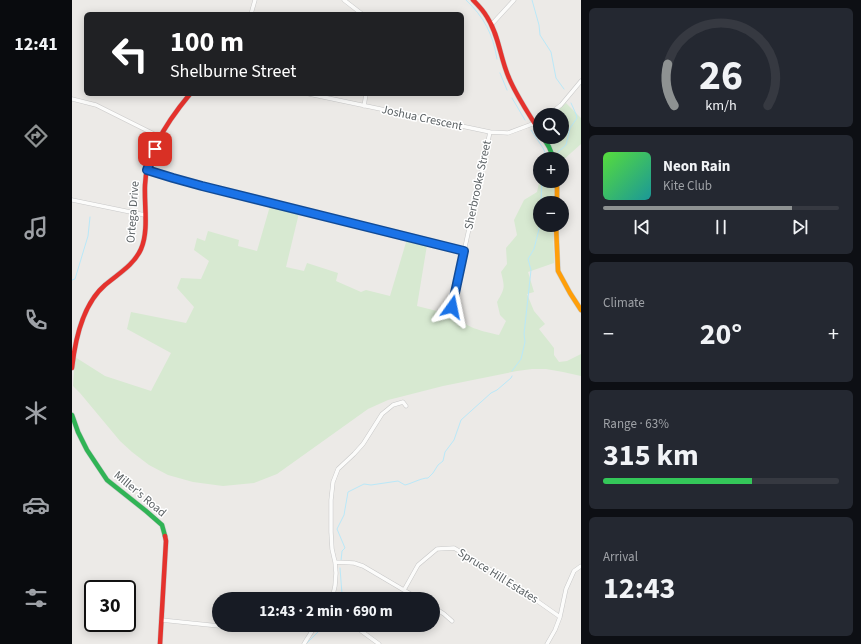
<!DOCTYPE html>
<meta charset="utf-8">
<style>
body{margin:0;font-family:"Source Sans 3",sans-serif;background:#242831;color:#f1f3f6;height:100vh;display:flex;flex-direction:column;font-size:15px;white-space:nowrap}
*{box-sizing:border-box;margin:0}
p{font-size:13px;color:#9ea1a6}
.icon{flex:none;width:22px;height:22px;fill:none;stroke:currentColor;stroke-width:2;stroke-linecap:round;stroke-linejoin:round}
.map{position:relative;flex:1;overflow:hidden}
.side{display:flex;flex-direction:column;gap:8px;padding:8px;background:#0d0f14;width:280px}
.side>*{flex:none}
.banner{position:absolute;left:12px;top:12px;width:380px;height:84px;border-radius:6px;box-shadow:0 2px 10px #0003;background:#202124;color:#fff;overflow:hidden}
.fabs{position:absolute;left:461px;top:108px;display:grid;gap:8px}
.fabs a{display:grid;place-items:center;width:36px;height:36px;border-radius:50%;background:#171b24;box-shadow:0 2px 10px #0003;font-size:20px}
.speed{position:absolute;left:12px;top:580px;display:flex;gap:8px;font-size:20px;font-weight:700;text-align:center}
.speed>*{display:grid;place-content:center;width:52px;height:52px;border-radius:50%;background:#171b24;box-shadow:0 2px 10px #0003;line-height:1}
.speed .limit{border:2px solid #111;border-radius:6px;background:#fff;color:#111}
.pin{position:absolute;display:grid;place-items:center;width:34px;height:34px;color:#fff;margin:-17px;border-radius:8px;box-shadow:0 2px 6px #0006}
.me{position:absolute;width:44px;margin:-22px;rotate:12deg;stroke-linejoin:round;filter:drop-shadow(0 0 3px #0008)}
.turn{display:flex;align-items:center;gap:14px;height:84px;padding:0 20px;font-size:18px}
.turn .icon{width:52px;height:52px;stroke-width:2.5}
.turn b{display:block;font-size:28px;line-height:34px}
.big{font-size:30px;font-weight:700;line-height:1.1}
.side .tile{flex:1;display:flex;flex-direction:column;justify-content:center;gap:6px;min-width:0;padding:0 14px;border-radius:6px;background:#242831}
.side .dial{align-items:center;gap:0}
.dial svg{height:104px;overflow:visible;fill:none;stroke:#363941;stroke-width:7;stroke-linecap:round;text-anchor:middle}
.dial text{fill:#f1f3f6;stroke:none}
.song{display:flex;align-items:center;gap:12px}
.cover{width:48px;height:48px;border-radius:6px;background:linear-gradient(135deg,hsl(110 70% 55%),hsl(180 70% 35%))}
.played{height:4px;border-radius:2px;background:linear-gradient(90deg,#8e9292 80%,#363941 80%)}
.keys{display:flex;justify-content:space-around;direction:ltr}
.heat{display:flex;justify-content:space-between;align-items:center;font-size:22px;direction:ltr}
.charge{height:6px;border-radius:3px;background:linear-gradient(90deg,#34c759 63%,#363941 0)}
.trip{position:absolute;left:140px;top:592px;width:228px;height:40px;border-radius:20px;background:#171b24;box-shadow:0 2px 10px #0003;font-weight:700;line-height:40px;text-align:center}
main{display:flex;flex:1;min-height:0}
.tabs{display:flex;flex-direction:column;width:72px;justify-content:space-around;align-items:center;background:#090b0e;color:#9ea1a6}
.tabs .icon{width:28px;height:28px}
.tabs .current{color:#8e9292}
.tabs b{font-size:18px;color:#f1f3f6}
.map>svg:first-child{display:block}
.green{fill:#d7e9d1}
.lines{fill:none;stroke-linecap:round;stroke-linejoin:round}
.stream{stroke:#bae8f8;stroke-width:1}
.street-casing{stroke:#c8c8c8;stroke-width:4.5}
.fast-casing{stroke:#c7c8c8;stroke-width:5.5}
.slow-casing{stroke:#c7c8c8;stroke-width:5.5}
.jam-casing{stroke:#c7c8c8;stroke-width:5.5}
.street{stroke:#fcfcfb;stroke-width:3.5}
.fast{stroke:#30b455;stroke-width:4.5}
.slow{stroke:#ff9f0a;stroke-width:4.5}
.jam{stroke:#e5322d;stroke-width:4.5}
.route-casing{stroke:#114b97;stroke-width:10}
.route{stroke:#1a73e8;stroke-width:7}
.labels{text-anchor:middle;dominant-baseline:central;stroke-width:3;stroke-linejoin:round;paint-order:stroke}
.street-label{font-size:12px;fill:#5c6265;stroke:#fff}
</style>
<main>
<nav class="tabs">
<b>12:41</b>
<svg class="icon current" aria-label="directions" viewBox="0 0 24 24"><path d="M12 3l9 9-9 9-9-9zM9 14v-3h6M13 9l2 2-2 2"/></svg>
<svg class="icon" aria-label="music" viewBox="0 0 24 24"><path d="M9 18V5l10-2v13"/><circle cx="6" cy="18" r="3"/><circle cx="16" cy="16" r="3"/></svg>
<svg class="icon" aria-label="phone" viewBox="0 0 24 24"><path d="M5 4h4l2 5-3 2q2 4 5 5l2-3 5 2v4C11 20 4 13 5 4z"/></svg>
<svg class="icon" aria-label="climate" viewBox="0 0 24 24"><path d="M12 3v18M4 7l16 10M4 17L20 7"/></svg>
<svg class="icon" aria-label="car" viewBox="0 0 24 24"><path d="M5 17H2v-5l4-1 3-4h7l3 4 3 1v5h-3M9 17h6M6 11h13"/><circle cx="7" cy="17" r="2"/><circle cx="17" cy="17" r="2"/></svg>
<svg class="icon" aria-label="filters" viewBox="0 0 24 24"><path d="M4 7h16M4 17h16"/><circle cx="9" cy="7" r="2"/><circle cx="15" cy="17" r="2"/></svg>
</nav>
<div class="map">
<svg width="509" height="644" viewBox="0 0 509 644">
<rect width="100%" height="100%" fill="#eceae7"/>
<path class="green" d="M 494,103 L 509,118 L 509,144 L 490,161 L 490,159 L 484,159 L 482,151 L 474,137 L 490,137 L 490,115 L 480,115 Z
M 468,160 L 468,181 L 482,181 L 483,203 L 468,203 L 468,225 L 481,225 L 482,263 L 456,272 L 462,292 L 455,294 L 462,311 L 473,324 L 467,329 L 482,348 L 482,355 L 487,362 L 495,361 L 509,354 L 509,376 L 491,372 L 474,369 L 460,369 L 445,371 L 371,386 L 328,397 L 316,400 L 296,409 L 205,474 L 182,483 L 151,486 L 121,482 L 96,475 L 77,465 L 60,452 L 48,441 L 8,393 L 1,386 L 3,357 L 33,376 L 79,391 L 99,353 L 55,329 L 59,312 L 114,323 L 122,307 L 105,288 L 109,278 L 129,279 L 137,261 L 122,250 L 125,238 L 133,241 L 136,231 L 167,240 L 166,246 L 185,251 L 198,206 L 227,213 L 214,267 L 232,271 L 235,263 L 266,273 L 264,281 L 289,292 L 294,290 L 318,296 L 335,239 L 355,245 L 345,306 L 369,312 L 373,309 C 375,313 379,314 383,313 C 388,327 414,332 427,335 L 434,321 L 428,315 L 425,302 C 433,288 433,288 429,272 L 435,264 L 434,248 L 445,235 L 442,220 L 452,200 L 465,192 L 468,179 L 464,163 Z"/>
<g class="lines">
<path class="stream" d="M 394,0 C 412,17 421,34 425,59
M 460,0 L 467,25 L 468,35 L 479,52 L 484,78 L 492,89
M 428,73 L 435,90
M 440,98 L 453,120
M 459,130 L 471,148 L 476,159
M 486,152 L 494,145 L 498,128 L 505,118 L 504,114 L 499,103
M 469,203 L 469,201 L 470,181
M 0,280 L 3,279 L 16,236 L 18,217
M 440,371 L 449,359 L 453,342 L 452,334 L 459,270 L 456,259 L 462,249 L 468,225
M 269,561 L 270,551 L 273,548 L 265,529 L 272,515 L 276,492 L 292,484 L 299,485 L 326,481 L 333,485 C 341,483 349,478 356,478 L 361,473 L 366,465 L 371,461 L 373,452 L 382,440 L 389,420 L 419,393 L 425,390 L 439,378 L 440,376
M 268,599 L 270,594 L 268,568
M 234,644 L 253,625"/>
<defs>
<path id="street" d="M 272,0 L 290,14
M 179,14 L 183,0
M 420,24 L 442,0
M 237,94 L 418,132 L 436,133 L 463,123 L 468,120
M 0,99 L 24,105 L 90,138
M 292,106 L 294,94
M 476,115 L 489,105 L 509,81
M 0,200 L 73,215
M 380,307 L 418,132
M 263,562 L 282,563 L 291,566 L 347,599
M 332,590 L 346,565 L 365,549 L 382,548 L 409,564 L 441,584 L 488,617
M 260,599 L 263,586 L 264,573 L 263,562 L 260,549 L 259,532 L 259,500 L 261,482 L 266,469 L 282,454 L 291,444 L 310,414 L 321,405 L 331,402 L 334,406
M 361,607 L 372,614 L 380,621
M 89,620 L 157,627
M 281,625 L 307,644
M 232,644 L 235,639 L 244,625
M 475,644 L 483,630 L 488,617 L 494,589 L 502,571 L 509,566"/>
<path id="fast" d="M 471,137 L 477,147 L 482,159
M 0,415 L 6,432 L 15,450 L 35,480 L 74,511 L 90,525 L 93,536"/>
<path id="slow" d="M 485,181 L 485,203
M 484,225 L 486,271 L 498,293 L 509,310"/>
<path id="jam" d="M 401,0 C 406,5 411,10 415,17 C 427,35 428,58 437,78 C 445,97 457,114 468,132
M 75,169 L 93,176 L 130,186 L 392,251
M 0,368 C 3,340 11,304 33,285 C 46,274 62,265 69,249 C 77,231 72,205 73,185 C 74,153 98,118 118,94
M 88,644 L 94,541 L 93,536"/>
</defs>
<use href="#street" class="street-casing"/>
<use href="#fast" class="fast-casing"/>
<use href="#slow" class="slow-casing"/>
<use href="#jam" class="jam-casing"/>
<use href="#street" class="street"/>
<use href="#fast" class="fast"/>
<use href="#slow" class="slow"/>
<use href="#jam" class="jam"/>
</g>
<g class="lines">
<defs>
<path id="route" d="M 83,149 L 75,170 L 101,178 L 130,186 L 392,251 L 380,307"/>
</defs>
<use href="#route" class="route-casing"/>
<use href="#route" class="route"/>
</g>
<g class="labels">
<g class="street-label">
<text transform="translate(350 118) rotate(12)">Joshua Crescent</text>
<text transform="translate(406 185) rotate(-78)">Sherbrooke Street</text>
<text transform="translate(61 212) rotate(-86)">Ortega Drive</text>
<text transform="translate(68 494) rotate(40)">Miller's Road</text>
<text transform="translate(426 576) rotate(32)">Spruce Hill Estates</text>
</g>
</g>
</svg>
<div class="fabs">
<a><svg class="icon" aria-label="search" viewBox="0 0 24 24"><circle cx="10" cy="10" r="6"/><path d="M15 15l6 6"/></svg></a>
<a>+</a>
<a>−</a>
</div>
<div class="speed"><div class="limit">30</div></div>
<div class="pin" style="left:83px;top:149px;background:#d93025"><svg class="icon" aria-label="arrive" viewBox="0 0 24 24"><path d="M6 21V4h12l-3 4 3 4H6"/></svg></div>
<svg class="me" style="left:380px;top:307px" viewBox="-20 -20 40 40"><path d="M0-17L14 15 0 8-14 15z" fill="#1a73e8" stroke="#fff" stroke-width="4"/></svg>
<div class="trip">12:43 · 2 min · 690 m</div>
<div class="banner">
<div class="turn"><svg class="icon" aria-label="left" viewBox="0 0 24 24"><path d="M17 20v-9H6M10 6l-5 5 5 5"/></svg><div><b>100 m</b>Shelburne Street</div></div>
</div>
</div>
<section class="side">
<div class="tile dial"><svg viewBox="0 0 100 80">
<path d="M14 69A42 42 0 1 1 86 69"/>
<path d="M14 69A42 42 0 0 1 9 37" stroke="#8e9292"/>
<text x="50" y="56" font-size="32" font-weight="700">26</text>
<text x="50" y="72" font-size="11">km/h</text>
</svg></div>
<div class="tile">
<div class="song"><i class="cover"></i><div><b>Neon Rain</b><p>Kite Club</p></div></div>
<div class="played"></div>
<div class="keys"><svg class="icon" aria-label="previous" viewBox="0 0 24 24"><path d="M18 5L8 12l10 7zM5 5v14"/></svg><svg class="icon" aria-label="pause" viewBox="0 0 24 24"><path d="M8 5v14M16 5v14"/></svg><svg class="icon" aria-label="next" viewBox="0 0 24 24"><path d="M6 5l10 7-10 7zM19 5v14"/></svg></div>
</div>
<div class="tile"><p>Climate</p>
<div class="heat"><a>−</a><b class="big">20°</b><a>+</a></div>
</div>
<div class="tile"><p>Range · 63%</p><b class="big">315 km</b><div class="charge"></div></div>
<div class="tile"><p>Arrival</p><b class="big">12:43</b></div>
</section>
</main>
